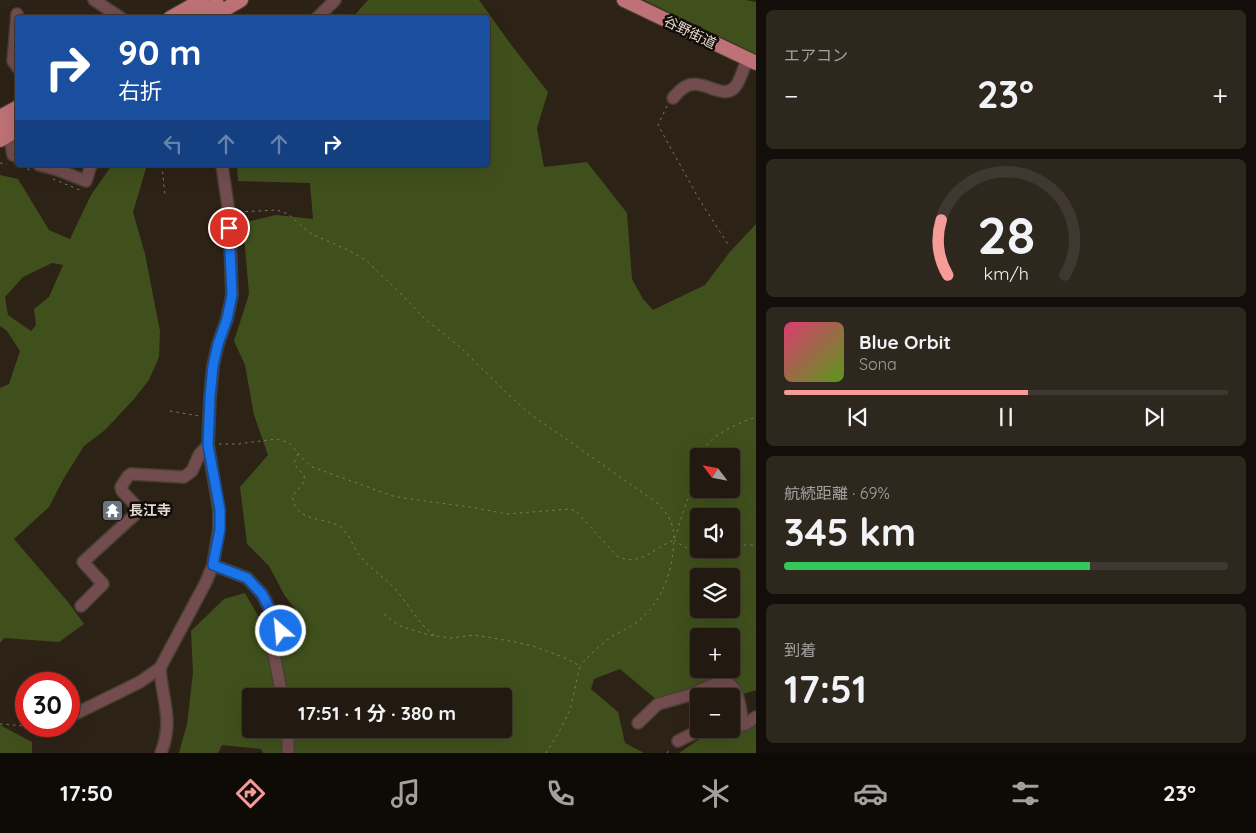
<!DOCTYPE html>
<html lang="ja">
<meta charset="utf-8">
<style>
body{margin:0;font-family:Quicksand,"Noto Sans JP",sans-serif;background:#2e271e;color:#f1f3f6;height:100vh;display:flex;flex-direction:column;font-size:19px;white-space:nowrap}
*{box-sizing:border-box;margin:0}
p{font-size:16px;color:#a2a19f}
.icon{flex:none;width:28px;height:28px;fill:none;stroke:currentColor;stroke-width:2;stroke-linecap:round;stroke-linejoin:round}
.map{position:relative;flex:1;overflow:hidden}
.details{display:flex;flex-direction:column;gap:10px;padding:10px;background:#130e09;width:500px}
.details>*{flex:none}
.top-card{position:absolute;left:15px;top:15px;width:475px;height:152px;border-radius:5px;box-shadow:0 5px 20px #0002,0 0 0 1px #3f3830;background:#1a4fa0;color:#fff;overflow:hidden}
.needle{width:32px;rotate:302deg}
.controls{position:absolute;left:690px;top:448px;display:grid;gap:10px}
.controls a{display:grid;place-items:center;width:50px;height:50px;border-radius:5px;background:#221a10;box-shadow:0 5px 20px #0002,0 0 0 1px #3f3830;font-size:25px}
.speed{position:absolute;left:15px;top:672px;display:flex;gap:10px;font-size:25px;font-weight:700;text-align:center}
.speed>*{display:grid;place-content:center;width:65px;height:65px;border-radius:50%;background:#221a10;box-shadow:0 5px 20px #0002,0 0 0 1px #3f3830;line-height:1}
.speed .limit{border:8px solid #d22;background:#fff;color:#111}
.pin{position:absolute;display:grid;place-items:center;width:42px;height:42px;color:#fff;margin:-21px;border:2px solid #fff;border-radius:50%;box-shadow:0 1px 5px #0007}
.me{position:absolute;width:55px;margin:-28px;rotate:333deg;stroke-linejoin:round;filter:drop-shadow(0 0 4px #0008)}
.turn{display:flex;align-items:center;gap:18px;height:105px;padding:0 20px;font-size:22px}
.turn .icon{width:65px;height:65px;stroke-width:2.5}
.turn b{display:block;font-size:35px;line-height:42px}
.lanes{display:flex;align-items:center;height:48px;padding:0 20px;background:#0003;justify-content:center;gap:25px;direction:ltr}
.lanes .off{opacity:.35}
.big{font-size:38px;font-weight:700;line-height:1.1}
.details .widget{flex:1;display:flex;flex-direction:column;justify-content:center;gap:8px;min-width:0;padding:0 18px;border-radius:8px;background:#2e271e}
.details .dial{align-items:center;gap:0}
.dial svg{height:130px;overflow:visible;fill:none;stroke:#3f3830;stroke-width:7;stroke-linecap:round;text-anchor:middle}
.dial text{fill:#f1f3f6;stroke:none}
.song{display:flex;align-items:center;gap:15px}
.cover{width:60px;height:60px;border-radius:8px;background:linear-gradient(135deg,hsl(340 70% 55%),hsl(90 70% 35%))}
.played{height:5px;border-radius:2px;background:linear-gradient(90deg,#f59b98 55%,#3f3830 55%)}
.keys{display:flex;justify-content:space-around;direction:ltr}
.heat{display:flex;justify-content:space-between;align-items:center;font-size:28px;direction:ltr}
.charge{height:8px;border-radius:4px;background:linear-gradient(90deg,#34c759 69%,#3f3830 0)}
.trip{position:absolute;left:242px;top:688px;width:270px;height:50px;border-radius:5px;background:#221a10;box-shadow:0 5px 20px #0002,0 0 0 1px #3f3830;font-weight:700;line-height:50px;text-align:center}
.tabs{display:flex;height:80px;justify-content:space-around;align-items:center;background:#0e0a06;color:#a2a19f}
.tabs .icon{width:35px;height:35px}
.tabs .active{color:#f59b98}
.tabs b{font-size:22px;color:#f1f3f6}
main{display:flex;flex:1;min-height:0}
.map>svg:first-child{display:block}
.green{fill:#40501c;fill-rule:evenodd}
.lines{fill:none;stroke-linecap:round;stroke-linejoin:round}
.minor-casing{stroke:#4a3f34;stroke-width:14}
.major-casing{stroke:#4a3f34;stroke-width:16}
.path{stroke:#7f766c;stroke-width:1;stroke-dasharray:2.5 4;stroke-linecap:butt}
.minor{stroke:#724c4e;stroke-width:11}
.major{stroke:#be7277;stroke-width:14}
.route-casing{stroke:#114b97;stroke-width:12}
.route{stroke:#1a73e8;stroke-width:9}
.labels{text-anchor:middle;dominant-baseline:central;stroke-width:5;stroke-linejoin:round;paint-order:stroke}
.street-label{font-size:14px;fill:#e1d9d1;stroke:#120c07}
.poi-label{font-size:14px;font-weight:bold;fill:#e1d9d1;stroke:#120c07;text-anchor:start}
</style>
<main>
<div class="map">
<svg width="756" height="753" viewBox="0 0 756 753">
<rect width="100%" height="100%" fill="#2d2216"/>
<path class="green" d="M 368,0 L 479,0 L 512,46 L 548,92 L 537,128 L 544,167 L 587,162 L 627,213 L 632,279 L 643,299 L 653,310 L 705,285 L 729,253 L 756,224 L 756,690 L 743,694 L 720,678 L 657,700 L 620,669 L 594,679 L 591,689 L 618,712 L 625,743 L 644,753 L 263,753 L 261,749 L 222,745 L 218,753 L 179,753 L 187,724 L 193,673 L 191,631 L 224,599 L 245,593 L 274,644 L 305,639 L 298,613 L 285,596 L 269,566 L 247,544 L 240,487 L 268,455 L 254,415 L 245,365 L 234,341 L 249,294 L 243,223 L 276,215 L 313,219 L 310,183 L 238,181 L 237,165 L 488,165 L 488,18 L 353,17 ZM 699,456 L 731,456 L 731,489 L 699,489 ZM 699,516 L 731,516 L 731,549 L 699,549 ZM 699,576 L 731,576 L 731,609 L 699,609 ZM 699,636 L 731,636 L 731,669 L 699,669 ZM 251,696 L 504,696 L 504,729 L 251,729 Z
M 644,0 L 746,0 L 756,2 L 756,54 Z
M 112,165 L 147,165 L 133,212 L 145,254 L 160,331 L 159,357 L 149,380 L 134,399 L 105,430 L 84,446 L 64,478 L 49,507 L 14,539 L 68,602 L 84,624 L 59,642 L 4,638 L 0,643 L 0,388 L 9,384 L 20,351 L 7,331 L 0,326 L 0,175 L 18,179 L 49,230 L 70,239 L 91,195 ZM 52,263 L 63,265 L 49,297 L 34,309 L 36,325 L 31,331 L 8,315 L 5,297 L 23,277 Z
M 0,725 L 32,742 L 32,753 L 0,753 Z
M 756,726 L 756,753 L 679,753 L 701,738 Z"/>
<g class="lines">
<defs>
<path id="minor" d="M 94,0 L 121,18
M 17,14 L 13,61 L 18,68
M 317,18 L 335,0
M 673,98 C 676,95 679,91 682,89 C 700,74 721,101 734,88 C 741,81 743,69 747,59
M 9,134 L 13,155 L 18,157
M 39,165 L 58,170 L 86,181 L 91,165
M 213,565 L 247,578 L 262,594 L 281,631 L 273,649 L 282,696
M 81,606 L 103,584 L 83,562 L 140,510 L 122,491 L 121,487 L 128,476 L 131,474 L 184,477 L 192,471 L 199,455 L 208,445
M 160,668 C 162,701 174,719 161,753
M 77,713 L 140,682 L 160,668 L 206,582 L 213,565 L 219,529 L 219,510 L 208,445 L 210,396 L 213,366 L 218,344 L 227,319 L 232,295 L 229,213 L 222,165
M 638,723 L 658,704 L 690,695 L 721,681 C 740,683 740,709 743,725
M 731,727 L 746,724 L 756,717
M 678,741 L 698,731 L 719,729
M 288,753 L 288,729"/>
<path id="major" d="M 624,0 L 756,63
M 170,18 L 202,0
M 195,18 L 217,4
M 210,18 L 241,0
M 0,117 L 18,107
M 0,129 L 18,118
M 0,140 L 18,129"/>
</defs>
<use href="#minor" class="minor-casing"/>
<use href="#major" class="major-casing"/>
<path class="path" d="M 667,106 L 658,125 L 699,199 L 729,246
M 0,163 L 7,164
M 162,165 L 165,196
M 21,167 L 31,170
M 53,179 L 80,190
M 239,212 L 277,210 L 288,214 L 310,233 L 350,251 L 367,261 L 403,296 L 424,318 L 460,347 L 513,399 L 529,413 L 657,503 C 674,520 675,529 673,552 C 670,579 659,605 637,622 C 630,627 622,631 614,635 C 601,644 589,655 580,666
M 170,411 L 199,416
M 219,444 L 238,444 L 276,439 L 284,441 L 290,444 L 306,462 L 312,467 L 393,496 L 403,498 L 470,507 L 507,514 L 570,509 L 576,511 L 617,556 C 639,568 655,547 674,540 L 695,477 L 699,458
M 298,454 L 294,463 L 298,469 L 304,475 C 307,490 285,491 296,507 C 306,523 330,517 343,529 C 350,536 352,544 357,552 C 367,566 381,575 393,587 C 408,602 417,623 435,636
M 699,456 C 708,436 736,424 756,417
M 674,540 C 692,554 708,554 730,549
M 731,548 L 745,545 L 756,545
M 384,614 L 400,626 L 429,635 L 451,638 L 474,635 L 510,641 L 533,646 L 565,658 L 580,666 L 570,710 L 558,734 L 546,753
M 0,724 L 26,726
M 667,753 L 671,748"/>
<use href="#minor" class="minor"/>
<use href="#major" class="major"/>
</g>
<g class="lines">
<defs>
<path id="route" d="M 229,228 L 232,295 L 227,319 L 218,344 L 213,366 L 210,396 L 208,445 L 220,510 L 220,529 L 213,565 L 247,578 L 262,594 L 281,631"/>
</defs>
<use href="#route" class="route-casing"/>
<use href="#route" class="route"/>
</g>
<defs>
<symbol id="temple-square" viewBox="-11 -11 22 22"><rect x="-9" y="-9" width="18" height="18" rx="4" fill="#6b7280" stroke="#120c07"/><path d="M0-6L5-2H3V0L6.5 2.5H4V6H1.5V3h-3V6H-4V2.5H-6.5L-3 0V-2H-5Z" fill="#fff"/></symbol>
</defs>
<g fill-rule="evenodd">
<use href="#temple-square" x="100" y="498" width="25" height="25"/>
</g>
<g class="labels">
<g class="street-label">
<text transform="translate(690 32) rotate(26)">谷野街道</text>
</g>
<g class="poi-label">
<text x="129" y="510">長江寺</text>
</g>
</g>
</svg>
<div class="controls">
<a><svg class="needle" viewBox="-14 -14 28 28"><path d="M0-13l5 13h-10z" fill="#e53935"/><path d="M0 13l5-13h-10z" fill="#a2a19f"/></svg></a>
<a><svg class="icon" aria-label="sound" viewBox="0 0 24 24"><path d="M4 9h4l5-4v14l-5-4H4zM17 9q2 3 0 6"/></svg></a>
<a><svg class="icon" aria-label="layers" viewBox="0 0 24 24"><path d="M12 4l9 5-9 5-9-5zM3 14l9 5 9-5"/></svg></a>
<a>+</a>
<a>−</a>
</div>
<div class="speed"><div class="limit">30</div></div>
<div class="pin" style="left:229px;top:228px;background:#d93025"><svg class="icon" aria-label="arrive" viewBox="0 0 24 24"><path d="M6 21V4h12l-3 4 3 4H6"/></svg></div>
<svg class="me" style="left:281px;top:631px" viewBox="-20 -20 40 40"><circle r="17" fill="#1a73e8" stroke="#fff" stroke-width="3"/><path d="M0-11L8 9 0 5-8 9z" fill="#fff"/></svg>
<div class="trip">17:51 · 1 分 · 380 m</div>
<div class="top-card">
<div class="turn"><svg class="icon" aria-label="right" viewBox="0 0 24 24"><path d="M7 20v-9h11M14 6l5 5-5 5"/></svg><div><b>90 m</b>右折</div></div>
<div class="lanes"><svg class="icon off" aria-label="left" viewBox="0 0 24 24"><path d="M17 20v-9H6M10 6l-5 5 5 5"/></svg><svg class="icon off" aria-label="ahead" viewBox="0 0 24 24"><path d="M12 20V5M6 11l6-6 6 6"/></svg><svg class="icon off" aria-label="ahead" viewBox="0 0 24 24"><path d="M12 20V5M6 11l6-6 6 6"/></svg><svg class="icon" aria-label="right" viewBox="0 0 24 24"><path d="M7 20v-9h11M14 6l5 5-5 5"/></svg></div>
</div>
</div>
<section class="details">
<div class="widget"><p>エアコン</p>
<div class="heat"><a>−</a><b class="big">23°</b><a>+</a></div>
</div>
<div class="widget dial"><svg viewBox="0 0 100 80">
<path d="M14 69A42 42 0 1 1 86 69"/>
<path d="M14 69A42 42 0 0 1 10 35" stroke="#f59b98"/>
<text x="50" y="56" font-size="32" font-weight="700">28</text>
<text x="50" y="72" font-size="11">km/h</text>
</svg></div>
<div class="widget">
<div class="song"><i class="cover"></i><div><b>Blue Orbit</b><p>Sona</p></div></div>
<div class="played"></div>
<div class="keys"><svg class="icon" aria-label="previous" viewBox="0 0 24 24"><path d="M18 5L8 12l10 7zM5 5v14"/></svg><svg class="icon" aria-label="pause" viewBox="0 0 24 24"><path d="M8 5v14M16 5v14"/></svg><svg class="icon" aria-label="next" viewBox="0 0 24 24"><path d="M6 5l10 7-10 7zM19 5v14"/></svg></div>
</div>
<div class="widget"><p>航続距離 · 69%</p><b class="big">345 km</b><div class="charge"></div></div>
<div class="widget"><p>到着</p><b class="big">17:51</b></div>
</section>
</main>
<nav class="tabs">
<b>17:50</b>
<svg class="icon active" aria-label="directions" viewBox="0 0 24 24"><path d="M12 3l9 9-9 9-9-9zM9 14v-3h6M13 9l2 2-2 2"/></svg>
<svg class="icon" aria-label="music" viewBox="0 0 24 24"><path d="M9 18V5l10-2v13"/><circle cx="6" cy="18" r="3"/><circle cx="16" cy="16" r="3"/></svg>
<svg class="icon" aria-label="phone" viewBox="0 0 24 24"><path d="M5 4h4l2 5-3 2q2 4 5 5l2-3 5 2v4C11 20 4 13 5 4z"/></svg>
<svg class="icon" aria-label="climate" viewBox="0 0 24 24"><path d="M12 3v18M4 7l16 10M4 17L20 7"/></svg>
<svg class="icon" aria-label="car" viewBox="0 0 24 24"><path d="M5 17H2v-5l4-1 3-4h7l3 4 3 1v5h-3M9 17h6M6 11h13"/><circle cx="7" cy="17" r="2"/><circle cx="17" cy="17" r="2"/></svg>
<svg class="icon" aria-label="filters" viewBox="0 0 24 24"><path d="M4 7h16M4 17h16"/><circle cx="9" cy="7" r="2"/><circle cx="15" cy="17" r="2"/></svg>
<b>23°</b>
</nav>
